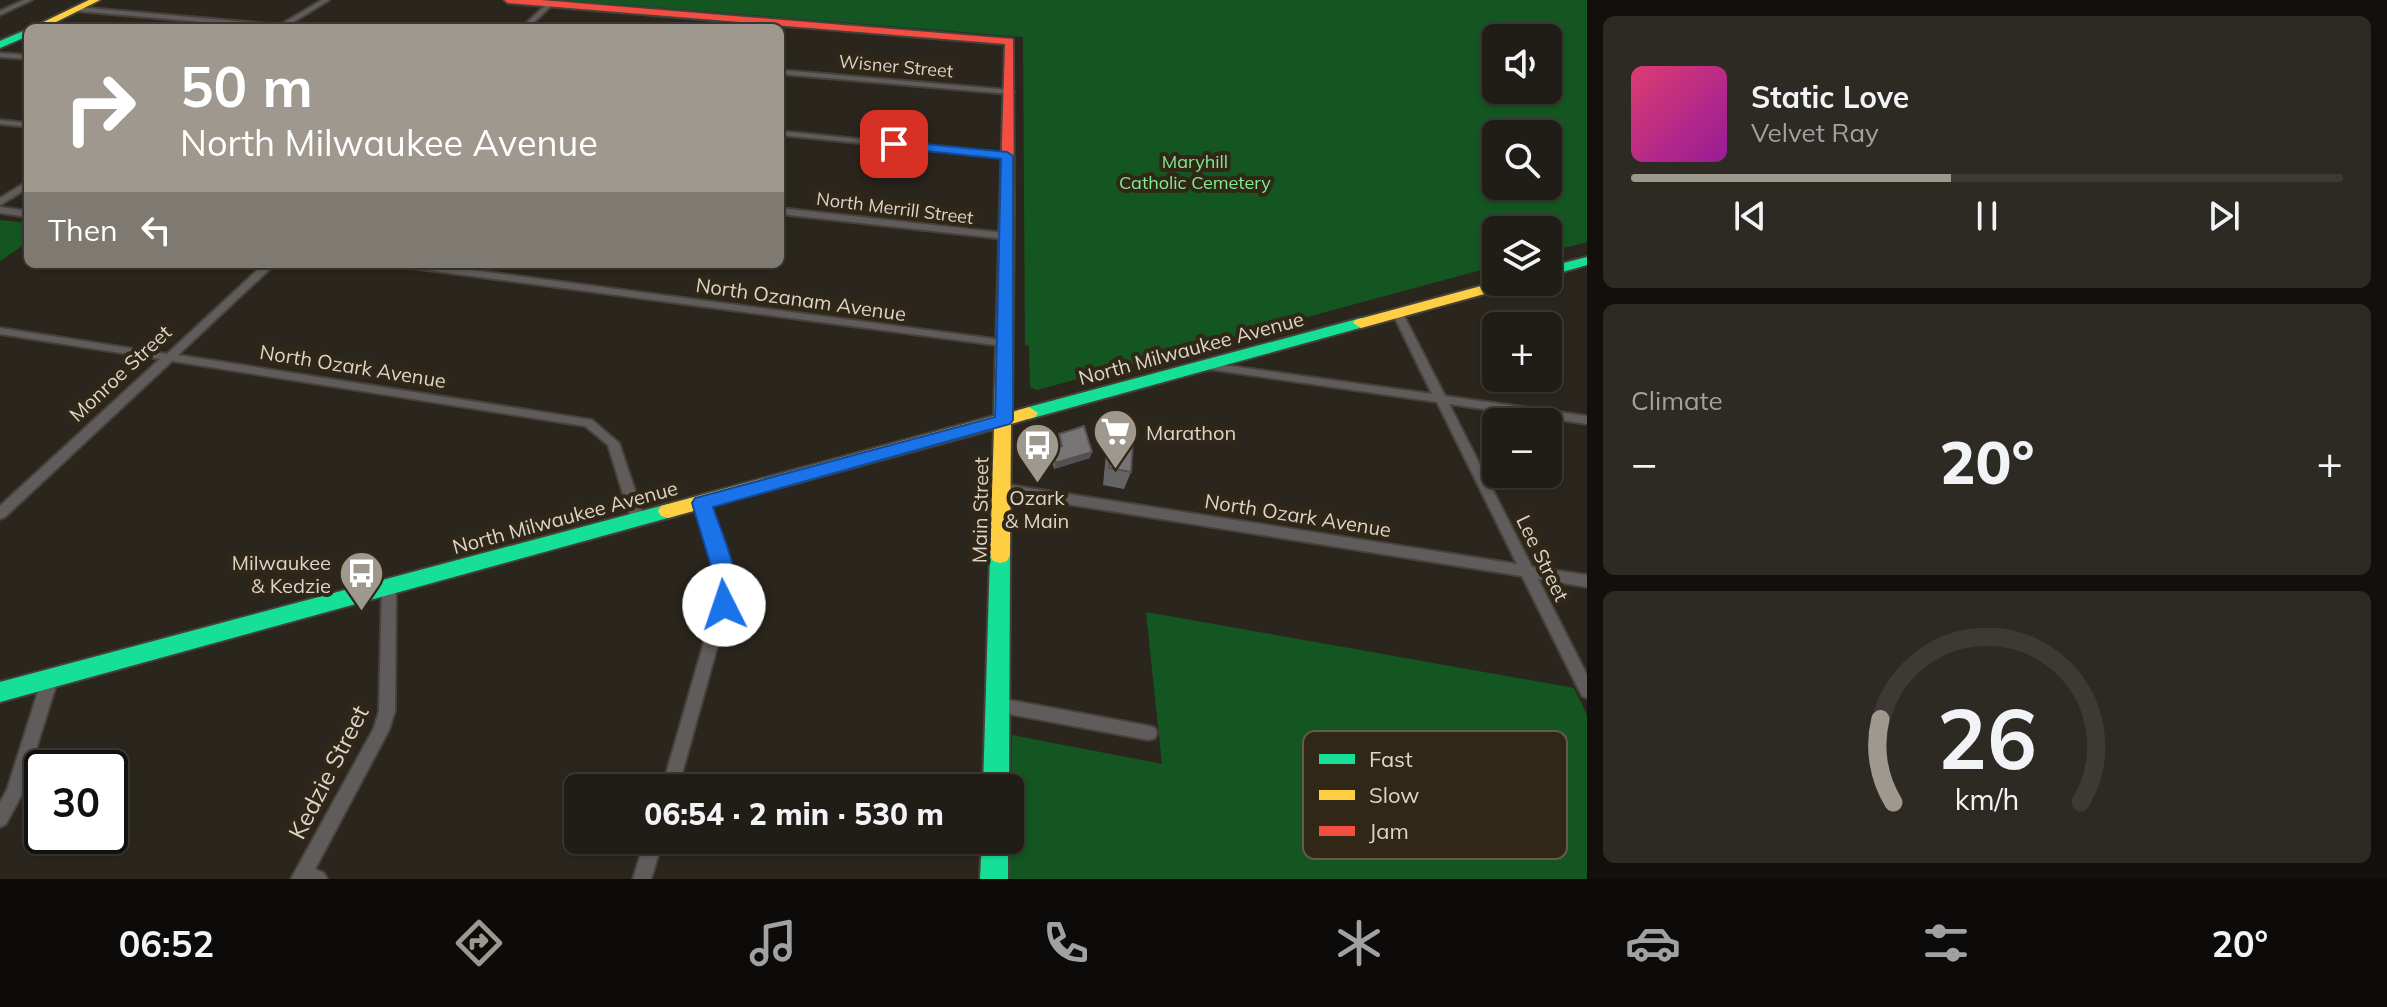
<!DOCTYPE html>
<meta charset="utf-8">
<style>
body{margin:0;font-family:Mulish,sans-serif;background:#2d2923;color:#f1f3f6;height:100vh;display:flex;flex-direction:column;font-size:30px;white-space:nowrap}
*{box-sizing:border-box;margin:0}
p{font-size:26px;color:#a2a1a1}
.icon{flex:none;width:44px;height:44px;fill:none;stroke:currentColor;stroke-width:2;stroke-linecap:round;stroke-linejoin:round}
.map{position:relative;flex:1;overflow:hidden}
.drawer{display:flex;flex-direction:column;gap:16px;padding:16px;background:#120f0c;width:800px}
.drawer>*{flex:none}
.guide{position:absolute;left:24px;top:24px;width:760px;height:244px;border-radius:12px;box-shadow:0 2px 6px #0004,0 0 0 2px #3d3a35;background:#9e988e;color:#fff;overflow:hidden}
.tools{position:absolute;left:1482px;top:24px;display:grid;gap:16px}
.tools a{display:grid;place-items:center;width:80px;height:80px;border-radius:12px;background:#201c16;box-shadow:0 2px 6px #0004,0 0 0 2px #3d3a35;font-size:40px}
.speed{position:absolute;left:24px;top:750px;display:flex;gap:16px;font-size:40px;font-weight:700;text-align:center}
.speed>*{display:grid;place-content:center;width:104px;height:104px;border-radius:50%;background:#201c16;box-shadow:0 2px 6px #0004,0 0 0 2px #3d3a35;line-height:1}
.speed .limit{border:4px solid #111;border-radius:12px;background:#fff;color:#111}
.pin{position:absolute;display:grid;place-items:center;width:68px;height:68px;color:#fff;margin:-34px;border-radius:16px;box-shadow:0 4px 12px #0006}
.me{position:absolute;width:88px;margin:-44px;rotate:356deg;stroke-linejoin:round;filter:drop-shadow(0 0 6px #0008)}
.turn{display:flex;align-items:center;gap:28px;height:168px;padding:0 24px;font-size:36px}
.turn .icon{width:104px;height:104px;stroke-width:2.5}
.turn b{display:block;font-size:56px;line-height:68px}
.then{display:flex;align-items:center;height:76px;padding:0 24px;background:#0003;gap:16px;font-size:30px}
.big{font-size:60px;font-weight:800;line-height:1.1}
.drawer .tile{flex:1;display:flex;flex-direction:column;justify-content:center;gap:12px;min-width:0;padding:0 28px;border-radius:12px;background:#2d2923}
.drawer .dial{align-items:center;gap:0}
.dial svg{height:208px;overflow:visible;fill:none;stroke:#3d3a35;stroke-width:7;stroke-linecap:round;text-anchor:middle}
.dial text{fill:#f1f3f6;stroke:none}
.song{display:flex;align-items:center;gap:24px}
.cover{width:96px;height:96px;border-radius:12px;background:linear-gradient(135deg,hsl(340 70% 55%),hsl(300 70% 35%))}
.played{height:8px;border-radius:4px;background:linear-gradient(90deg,#9e988e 45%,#3d3a35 45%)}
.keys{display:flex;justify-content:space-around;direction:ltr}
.heat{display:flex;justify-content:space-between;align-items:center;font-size:44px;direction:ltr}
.trip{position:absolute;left:564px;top:774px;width:460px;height:80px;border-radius:12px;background:#201c16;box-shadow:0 2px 6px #0004,0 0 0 2px #3d3a35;font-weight:800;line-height:80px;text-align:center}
.dock{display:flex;height:128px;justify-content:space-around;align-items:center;background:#0d0b09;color:#a2a1a1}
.dock .icon{width:56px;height:56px}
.dock .on{color:#9e988e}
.dock b{font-size:36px;color:#f1f3f6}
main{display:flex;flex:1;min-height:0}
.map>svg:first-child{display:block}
.green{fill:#145622;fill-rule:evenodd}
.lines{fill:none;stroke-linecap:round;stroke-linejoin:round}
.street-casing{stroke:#46413a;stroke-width:4}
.fast-casing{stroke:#46413a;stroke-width:4}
.slow-casing{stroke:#46413a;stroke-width:4}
.jam-casing{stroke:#46413a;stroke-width:4}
.street{fill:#605c5b;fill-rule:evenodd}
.fast{fill:#16e098;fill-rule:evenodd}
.slow{fill:#ffcf43;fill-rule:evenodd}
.jam{fill:#f24e42;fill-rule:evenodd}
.wall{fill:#656464}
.shaded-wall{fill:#535151}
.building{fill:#767474;stroke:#535151;stroke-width:2}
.route{fill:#1a73e8;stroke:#114b97;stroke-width:2}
.labels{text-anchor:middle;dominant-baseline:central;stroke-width:8;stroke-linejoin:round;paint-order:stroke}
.far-street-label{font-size:18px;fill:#dcd5cb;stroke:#312717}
.far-park-label{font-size:18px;fill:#82ea8f;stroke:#312717}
.street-label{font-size:20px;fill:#dcd5cb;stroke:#312717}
.poi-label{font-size:20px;fill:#dcd5cb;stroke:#312717;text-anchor:start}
.near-street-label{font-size:24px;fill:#dcd5cb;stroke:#312717}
.key{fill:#312717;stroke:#645b4d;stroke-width:2}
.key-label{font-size:22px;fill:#dcd5cb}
</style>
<main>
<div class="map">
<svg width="1587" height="879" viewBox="0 0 1587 879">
<rect width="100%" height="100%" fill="#2b261d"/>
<path class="green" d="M 564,0 L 1587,0 L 1587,242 L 1548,252 L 1548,230 L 1496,230 L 1496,266 L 1037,390 L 1030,387 L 1029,346 L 1025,345 L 1023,37 ZM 1548,38 L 1548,90 L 1496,90 L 1496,38 ZM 1548,134 L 1548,186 L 1496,186 L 1496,134 Z
M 0,220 L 28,223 L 28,242 L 0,261 Z
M 1146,612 L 1574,688 L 1587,715 L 1587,879 L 1009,879 L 1012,735 L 1162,764 Z"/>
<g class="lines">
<defs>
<path id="street" d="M 24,0 L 32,0 L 0,15 L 0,11 Z
M 322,0 L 329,0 L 287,26 L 296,28 L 271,28 L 77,11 L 74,9 L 77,7 L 280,25 Z
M 549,2 L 554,3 L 528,28 L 521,28 Z
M 0,53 L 28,55 L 28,59 L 0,57 Z
M 780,70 L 1010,90 L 1014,92 L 1010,94 L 780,74 Z
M 0,120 L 28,123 L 28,127 L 0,124 Z
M 780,131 L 1007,154 L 1011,156 L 1007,158 L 780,135 Z
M 28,181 L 28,188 L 0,205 L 0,198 Z
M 0,207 L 28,211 L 28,217 L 0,213 Z
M 780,208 L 1005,233 L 1010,236 L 1005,239 L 780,214 Z
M 264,264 L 275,264 L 178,355 L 592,420 L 619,443 L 645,520 L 643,524 L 633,524 L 631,520 L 608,445 L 585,426 L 172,361 L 5,517 L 0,519 L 0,506 L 160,359 L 0,334 L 0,328 L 167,354 Z
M 399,264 L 426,264 L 1003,340 L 1008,343 L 1003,346 L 404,267 Z
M 1398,311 L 1403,314 L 1445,396 L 1587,416 L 1587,424 L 1449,404 L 1532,567 L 1587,575 L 1587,587 L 1538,579 L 1587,675 L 1587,698 L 1582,696 L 1522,576 L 1003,494 L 999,492 L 997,489 L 999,486 L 1003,484 L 1517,564 L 1437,402 L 1208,369 L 1203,366 L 1208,363 L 1432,394 L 1393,314 Z
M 702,498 L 707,500 L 708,503 L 733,590 L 678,788 L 662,788 L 719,590 L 696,503 L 697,500 Z
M 389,581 L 394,583 L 396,587 L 395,711 L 389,730 L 315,869 L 324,873 L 327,879 L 291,879 L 374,728 L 379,711 L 382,587 L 384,583 Z
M 50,672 L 55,674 L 58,679 L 22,794 L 6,824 L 0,827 L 0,802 L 7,790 L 42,679 L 45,674 Z
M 998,698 L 1149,726 L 1155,728 L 1157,733 L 1155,738 L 1149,740 L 998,712 L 992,710 L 990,705 L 992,700 Z
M 645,840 L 663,840 L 651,879 L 633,879 Z"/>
<path id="fast" d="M 28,29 L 28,36 L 0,48 L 0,41 Z
M 1587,257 L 1587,265 L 1548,276 L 1548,267 Z
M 1361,318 L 1367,320 L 1369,323 L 1367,326 L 1029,419 L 1020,413 L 1029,407 Z
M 668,504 L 675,506 L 678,511 L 675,516 L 0,702 L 0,682 Z
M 1000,547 L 1007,549 L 1010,555 L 1009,788 L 983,788 L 990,555 L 993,549 Z
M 982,840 L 1008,840 L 1008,879 L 980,879 Z"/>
<path id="slow" d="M 89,0 L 100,0 L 44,28 L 31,28 Z
M 1007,203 L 1014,207 L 1012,412 L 1029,407 L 1038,413 L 1035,417 L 1011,424 L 1010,555 L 1007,561 L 1000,563 L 993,561 L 990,555 L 994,429 L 668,518 L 661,516 L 658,511 L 661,506 L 668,504 L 994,416 L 1000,207 Z
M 1496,282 L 1519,282 L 1517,285 L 1361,328 L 1353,323 L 1355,320 Z"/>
<path id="jam" d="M 504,0 L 541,0 L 1013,39 L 1014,207 L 1007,211 L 1000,207 L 1005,44 L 508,3 Z"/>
</defs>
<use href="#street" class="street-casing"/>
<use href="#fast" class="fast-casing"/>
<use href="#slow" class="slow-casing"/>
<use href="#jam" class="jam-casing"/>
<use href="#street" class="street"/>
<use href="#fast" class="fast"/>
<use href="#slow" class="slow"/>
<use href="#jam" class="jam"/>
</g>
<path class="wall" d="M 1059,434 L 1090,458 L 1054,469 L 1050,455 L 1052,449 L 1060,447 L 1058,439 Z
M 1112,437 L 1131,472 L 1124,489 L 1103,485 L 1106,454 Z"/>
<path class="shaded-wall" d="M 1092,452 L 1090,458 L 1054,469 L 1056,463 Z"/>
<path class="building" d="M 1084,426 L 1092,452 L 1056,463 L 1052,449 L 1062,446 L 1059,434 Z
M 1112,437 L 1133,441 L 1131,472 L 1109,468 Z"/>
<path class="route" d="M 894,141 L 1007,152 L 1013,156 L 1013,420 L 1010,424 L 713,507 C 722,536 746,582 732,611 L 724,614 L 716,611 L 713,605 L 714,576 L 692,503 L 695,498 L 995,417 L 1001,159 L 889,147 L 888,144 Z"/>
<defs>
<symbol id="supermarket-pin" viewBox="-11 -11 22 30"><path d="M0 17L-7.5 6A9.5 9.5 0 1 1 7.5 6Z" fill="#9e988e" stroke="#312717"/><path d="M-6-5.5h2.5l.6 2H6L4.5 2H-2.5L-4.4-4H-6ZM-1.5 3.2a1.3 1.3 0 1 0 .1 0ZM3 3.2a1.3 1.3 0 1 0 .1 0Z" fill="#fff"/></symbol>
<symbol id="bus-pin" viewBox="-11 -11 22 30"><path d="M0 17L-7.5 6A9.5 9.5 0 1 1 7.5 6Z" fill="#9e988e" stroke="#312717"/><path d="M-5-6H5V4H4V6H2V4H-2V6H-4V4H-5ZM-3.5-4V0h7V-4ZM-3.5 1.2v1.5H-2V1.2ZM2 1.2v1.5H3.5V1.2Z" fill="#fff"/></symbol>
</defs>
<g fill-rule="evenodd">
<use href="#supermarket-pin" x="1090" y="406" width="51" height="69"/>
<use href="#bus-pin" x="1012" y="420" width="51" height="69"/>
<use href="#bus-pin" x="336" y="548" width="51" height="69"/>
</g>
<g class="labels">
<g class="far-street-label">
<text transform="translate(896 66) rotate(5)">Wisner Street</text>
<text transform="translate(895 208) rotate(7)">North Merrill Street</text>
</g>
<g class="far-park-label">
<text x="1195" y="161">Maryhill<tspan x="1195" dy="21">Catholic Cemetery</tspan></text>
</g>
<g class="street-label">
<text transform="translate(801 299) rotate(8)">North Ozanam Avenue</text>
<text transform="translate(1191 348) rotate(-15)">North Milwaukee Avenue</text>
<text transform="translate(353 366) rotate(9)">North Ozark Avenue</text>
<text transform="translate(120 373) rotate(-43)">Monroe Street</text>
<text transform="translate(980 510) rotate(-89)">Main Street</text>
<text transform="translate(1298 515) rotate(9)">North Ozark Avenue</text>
<text transform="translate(565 517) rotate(-15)">North Milwaukee Avenue</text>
<text transform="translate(1543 558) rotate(64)">Lee Street</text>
</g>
<g class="poi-label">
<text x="1146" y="432">Marathon</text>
<text x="1037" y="497" text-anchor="middle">Ozark<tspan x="1037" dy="23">&amp; Main</tspan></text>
<text x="331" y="562" text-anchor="end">Milwaukee<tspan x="331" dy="23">&amp; Kedzie</tspan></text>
</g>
<g class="near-street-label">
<text transform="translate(328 772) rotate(-63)">Kedzie Street</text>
</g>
</g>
<rect x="1303" y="731" width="264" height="128" rx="12" class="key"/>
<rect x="1319" y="754" width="36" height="10" fill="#16e098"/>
<rect x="1319" y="790" width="36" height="10" fill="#ffcf43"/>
<rect x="1319" y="826" width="36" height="10" fill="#f24e42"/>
<g class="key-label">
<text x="1369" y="767">Fast</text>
<text x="1369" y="803">Slow</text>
<text x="1369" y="839">Jam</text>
</g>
</svg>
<div class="tools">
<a><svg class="icon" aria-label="sound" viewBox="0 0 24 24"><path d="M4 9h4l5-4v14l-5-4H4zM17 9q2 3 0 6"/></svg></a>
<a><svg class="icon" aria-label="search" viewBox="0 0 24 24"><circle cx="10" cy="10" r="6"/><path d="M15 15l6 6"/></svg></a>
<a><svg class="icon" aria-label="layers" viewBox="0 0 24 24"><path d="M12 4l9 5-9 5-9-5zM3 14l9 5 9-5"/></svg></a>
<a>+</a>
<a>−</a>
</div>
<div class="speed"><div class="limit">30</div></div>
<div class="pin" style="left:894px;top:144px;background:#d93025"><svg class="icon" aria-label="arrive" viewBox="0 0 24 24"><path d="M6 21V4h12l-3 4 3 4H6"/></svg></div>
<svg class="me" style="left:724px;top:605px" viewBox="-20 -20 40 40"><circle r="19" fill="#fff"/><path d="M0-13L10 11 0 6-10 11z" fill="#1a73e8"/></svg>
<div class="trip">06:54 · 2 min · 530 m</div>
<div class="guide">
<div class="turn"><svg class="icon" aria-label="right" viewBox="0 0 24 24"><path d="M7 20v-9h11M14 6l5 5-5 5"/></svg><div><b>50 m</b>North Milwaukee Avenue</div></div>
<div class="then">Then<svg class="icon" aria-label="left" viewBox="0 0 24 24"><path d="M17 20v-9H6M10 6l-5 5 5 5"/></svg></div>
</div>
</div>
<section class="drawer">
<div class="tile">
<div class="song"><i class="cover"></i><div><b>Static Love</b><p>Velvet Ray</p></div></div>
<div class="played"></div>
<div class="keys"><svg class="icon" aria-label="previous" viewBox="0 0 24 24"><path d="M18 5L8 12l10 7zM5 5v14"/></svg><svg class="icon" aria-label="pause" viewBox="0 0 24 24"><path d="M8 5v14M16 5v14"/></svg><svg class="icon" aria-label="next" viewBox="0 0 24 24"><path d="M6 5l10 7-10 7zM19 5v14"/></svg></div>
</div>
<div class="tile"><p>Climate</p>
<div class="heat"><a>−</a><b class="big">20°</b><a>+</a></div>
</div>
<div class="tile dial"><svg viewBox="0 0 100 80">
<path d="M14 69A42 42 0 1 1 86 69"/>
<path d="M14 69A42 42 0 0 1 9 37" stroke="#9e988e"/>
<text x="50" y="56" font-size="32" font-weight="700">26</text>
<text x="50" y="72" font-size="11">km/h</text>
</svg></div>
</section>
</main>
<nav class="dock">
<b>06:52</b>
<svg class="icon on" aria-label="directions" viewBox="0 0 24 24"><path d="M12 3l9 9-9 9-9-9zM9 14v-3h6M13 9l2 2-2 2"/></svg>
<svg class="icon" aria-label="music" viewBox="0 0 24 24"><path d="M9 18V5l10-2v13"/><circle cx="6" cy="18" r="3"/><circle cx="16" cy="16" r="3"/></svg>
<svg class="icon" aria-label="phone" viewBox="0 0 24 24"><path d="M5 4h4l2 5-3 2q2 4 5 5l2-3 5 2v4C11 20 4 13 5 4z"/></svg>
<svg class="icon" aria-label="climate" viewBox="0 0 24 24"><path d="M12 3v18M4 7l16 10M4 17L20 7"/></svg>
<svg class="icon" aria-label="car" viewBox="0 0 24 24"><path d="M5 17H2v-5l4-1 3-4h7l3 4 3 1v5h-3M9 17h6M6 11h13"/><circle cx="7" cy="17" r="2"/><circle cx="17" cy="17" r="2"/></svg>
<svg class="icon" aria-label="filters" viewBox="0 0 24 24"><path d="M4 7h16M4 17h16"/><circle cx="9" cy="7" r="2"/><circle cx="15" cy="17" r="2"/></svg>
<b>20°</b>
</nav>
